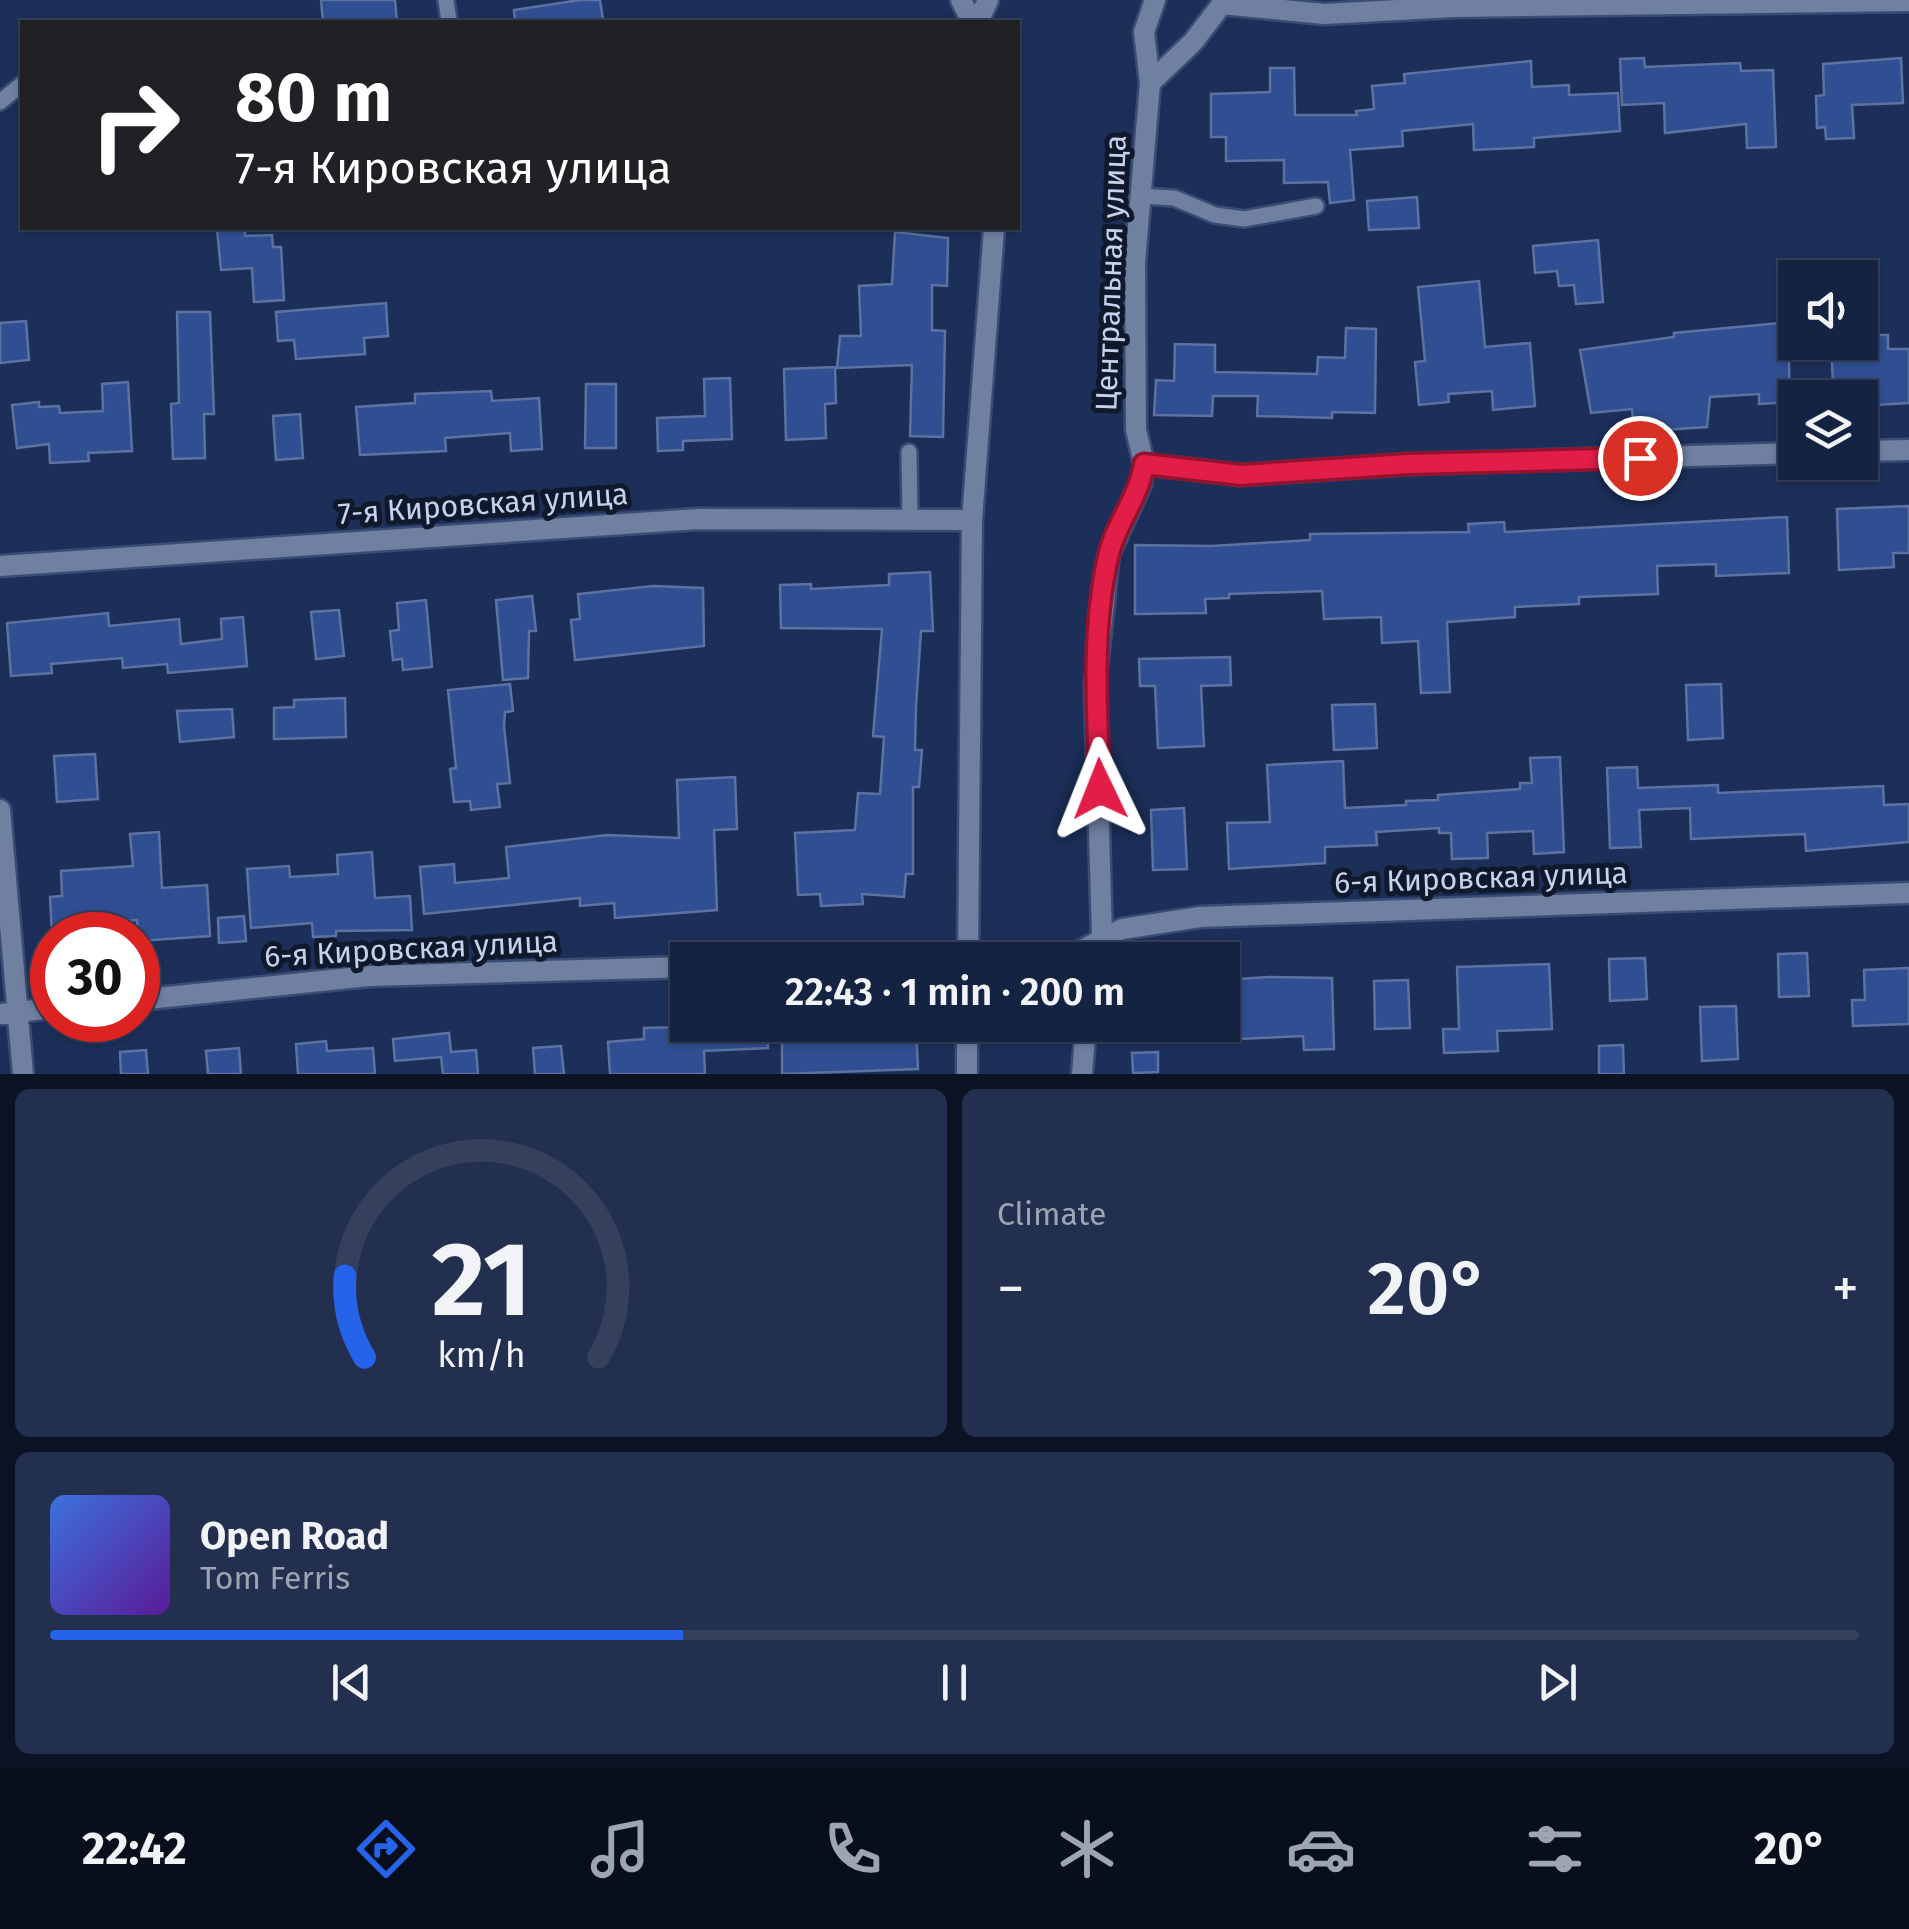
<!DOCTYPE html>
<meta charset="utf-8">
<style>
body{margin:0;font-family:"Fira Sans",sans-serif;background:#222f4e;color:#f1f3f6;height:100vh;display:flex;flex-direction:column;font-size:38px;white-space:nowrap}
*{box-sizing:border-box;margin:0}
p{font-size:32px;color:#9da4b2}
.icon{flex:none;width:55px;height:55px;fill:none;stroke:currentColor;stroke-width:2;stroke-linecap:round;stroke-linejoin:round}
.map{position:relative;height:1074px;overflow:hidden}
.panel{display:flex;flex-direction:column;gap:15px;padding:15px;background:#0c1325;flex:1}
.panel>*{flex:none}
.hud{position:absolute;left:20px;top:20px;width:1000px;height:210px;border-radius:0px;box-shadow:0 2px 8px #0004,0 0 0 2px #34405c;background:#202124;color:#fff;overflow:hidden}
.tools{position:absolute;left:1778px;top:260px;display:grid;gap:20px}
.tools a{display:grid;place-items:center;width:100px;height:100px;border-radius:0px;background:#152343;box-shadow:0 2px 8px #0004,0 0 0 2px #34405c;font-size:50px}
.speed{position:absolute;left:30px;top:912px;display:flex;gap:20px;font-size:50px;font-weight:700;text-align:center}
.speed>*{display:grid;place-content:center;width:130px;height:130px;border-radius:50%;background:#152343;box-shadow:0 2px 8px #0004,0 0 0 2px #34405c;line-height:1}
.speed .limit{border:15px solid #d22;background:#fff;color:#111}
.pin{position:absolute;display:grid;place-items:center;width:85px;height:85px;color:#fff;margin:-42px;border:5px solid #fff;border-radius:50%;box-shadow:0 2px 10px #0007}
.me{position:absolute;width:110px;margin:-55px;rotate:358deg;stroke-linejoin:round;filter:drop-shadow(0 0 8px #0008)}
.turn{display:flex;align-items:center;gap:35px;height:210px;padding:0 50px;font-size:45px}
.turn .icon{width:130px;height:130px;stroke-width:2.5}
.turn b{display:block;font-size:70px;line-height:85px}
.big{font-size:75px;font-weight:600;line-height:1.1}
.panel .tile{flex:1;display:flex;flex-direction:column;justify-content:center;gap:15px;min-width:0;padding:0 35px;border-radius:15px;background:#222f4e}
.panel .dial{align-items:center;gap:0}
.dial svg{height:260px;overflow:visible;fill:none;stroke:#34405c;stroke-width:7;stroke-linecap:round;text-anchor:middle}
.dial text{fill:#f1f3f6;stroke:none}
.song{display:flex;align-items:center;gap:30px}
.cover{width:120px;height:120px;border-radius:15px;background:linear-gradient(135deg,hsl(220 70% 55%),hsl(270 70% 35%))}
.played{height:10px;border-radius:5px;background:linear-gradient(90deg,#2563eb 35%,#34405c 35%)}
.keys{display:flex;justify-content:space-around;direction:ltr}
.heat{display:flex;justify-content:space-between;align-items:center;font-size:55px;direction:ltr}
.panel .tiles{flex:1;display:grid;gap:15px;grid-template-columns:1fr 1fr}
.tile:last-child{grid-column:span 2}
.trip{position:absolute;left:670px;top:942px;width:570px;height:100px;border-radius:0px;background:#152343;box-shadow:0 2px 8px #0004,0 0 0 2px #34405c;font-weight:600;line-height:100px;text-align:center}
.tabs{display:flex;height:160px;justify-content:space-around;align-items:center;background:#080e1b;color:#9da4b2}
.tabs .icon{width:70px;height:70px}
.tabs .selected{color:#2563eb}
.tabs b{font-size:45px;color:#f1f3f6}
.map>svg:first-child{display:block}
.building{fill:#304e92;stroke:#5b72a2;stroke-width:2.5}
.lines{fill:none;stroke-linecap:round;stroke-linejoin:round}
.lane-casing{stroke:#3a4c74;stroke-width:20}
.street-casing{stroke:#3a4c74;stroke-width:25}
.lane{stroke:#7080a1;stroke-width:15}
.street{stroke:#7080a1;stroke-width:20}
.route-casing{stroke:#92132f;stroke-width:25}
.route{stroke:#e11d48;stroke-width:18}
.labels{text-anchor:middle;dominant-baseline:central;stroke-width:10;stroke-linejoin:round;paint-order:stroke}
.street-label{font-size:30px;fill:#c5d2ed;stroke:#10192b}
</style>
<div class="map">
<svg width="1909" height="1074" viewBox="0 0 1909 1074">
<rect width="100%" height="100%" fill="#1c2f59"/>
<path class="building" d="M 321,0 L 395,0 L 397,22 L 323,22 Z
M 580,0 L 600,0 L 603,20 L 515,22 L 514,10 Z
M 1644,58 L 1645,67 L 1740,63 L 1741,71 L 1773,70 L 1776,147 L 1747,148 L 1746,124 L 1665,133 L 1664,103 L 1622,105 L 1620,59 Z
M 1901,58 L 1903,103 L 1852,105 L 1854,138 L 1826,139 L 1825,127 L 1817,128 L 1816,96 L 1824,95 L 1823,64 Z
M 1531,61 L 1532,87 L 1569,85 L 1569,95 L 1618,93 L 1620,131 L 1534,138 L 1534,147 L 1474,150 L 1473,124 L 1402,131 L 1403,146 L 1350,150 L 1354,200 L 1330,203 L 1328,182 L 1284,183 L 1284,160 L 1226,161 L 1226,137 L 1211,137 L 1211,94 L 1270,92 L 1270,68 L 1294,68 L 1295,115 L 1357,115 L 1356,111 L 1374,109 L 1372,86 L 1405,83 L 1404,74 Z
M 1417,197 L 1419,228 L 1369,230 L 1367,201 Z
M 245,228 L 245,236 L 272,235 L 273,247 L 281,247 L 284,300 L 254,302 L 252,268 L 221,270 L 217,229 Z
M 895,232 L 948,238 L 947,286 L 932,285 L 932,330 L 945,331 L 943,437 L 910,436 L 912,365 L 837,368 L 840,336 L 861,336 L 859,286 L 892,284 Z
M 1598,240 L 1603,302 L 1576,304 L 1574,285 L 1559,286 L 1557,271 L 1535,273 L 1533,246 Z
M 1479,281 L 1485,347 L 1530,343 L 1535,406 L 1493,410 L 1492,391 L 1448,394 L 1449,402 L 1419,405 L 1415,362 L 1425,361 L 1418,287 Z
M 386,303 L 388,336 L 364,338 L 365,354 L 296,359 L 294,340 L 278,341 L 276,312 Z
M 177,312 L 210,312 L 214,414 L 204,414 L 205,458 L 173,459 L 171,404 L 179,403 Z
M 26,321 L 29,360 L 0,363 L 0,323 Z
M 1780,323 L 1780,329 L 1788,328 L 1790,402 L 1759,404 L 1759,394 L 1710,397 L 1707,427 L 1634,432 L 1632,409 L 1591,413 L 1580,350 L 1674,337 L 1674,333 Z
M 1346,328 L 1376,329 L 1375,413 L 1332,412 L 1332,418 L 1257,416 L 1258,396 L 1213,396 L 1212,416 L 1154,415 L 1156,380 L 1174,381 L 1175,344 L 1215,345 L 1215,372 L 1317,374 L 1318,357 L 1345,358 Z
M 1860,335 L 1888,335 L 1888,349 L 1909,349 L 1909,403 L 1860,406 L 1860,382 L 1833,384 L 1831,342 L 1860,342 Z
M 835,367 L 836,403 L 825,404 L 826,438 L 786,440 L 784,369 Z
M 730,378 L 732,439 L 683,441 L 683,450 L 658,451 L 657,418 L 705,416 L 704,379 Z
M 128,382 L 132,451 L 88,453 L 89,461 L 50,463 L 49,444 L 17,448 L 12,405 L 39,402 L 39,407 L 59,406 L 60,413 L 103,411 L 102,384 Z
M 586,384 L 616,384 L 616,448 L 585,448 Z
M 491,391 L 492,401 L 539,398 L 542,449 L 511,451 L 510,433 L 445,438 L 446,451 L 360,455 L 356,407 L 415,403 L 415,394 Z
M 300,414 L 303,458 L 276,460 L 273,416 Z
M 1909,506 L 1909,553 L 1893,553 L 1894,567 L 1839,570 L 1837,509 Z
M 1787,517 L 1789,573 L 1716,576 L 1716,564 L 1657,566 L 1658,594 L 1579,597 L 1579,604 L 1515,607 L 1515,617 L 1447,622 L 1450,692 L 1421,693 L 1418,641 L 1382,643 L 1381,617 L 1324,619 L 1322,591 L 1229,594 L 1229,598 L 1205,599 L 1206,613 L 1135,614 L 1135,545 L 1212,546 L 1310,540 L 1310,534 L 1469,532 L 1468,524 L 1504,522 L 1505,532 Z
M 930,572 L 933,631 L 921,631 L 916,706 L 915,750 L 922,750 L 919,787 L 913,787 L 913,874 L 906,874 L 904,897 L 862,894 L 863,904 L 821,906 L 820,894 L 798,895 L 795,833 L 855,830 L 858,793 L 880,794 L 884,737 L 873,736 L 882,629 L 781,628 L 780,585 L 811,584 L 811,589 L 889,585 L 889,574 Z
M 653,586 L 703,588 L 704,646 L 575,660 L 571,620 L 580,619 L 578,594 Z
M 532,596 L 536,631 L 529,631 L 528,678 L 503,680 L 496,600 Z
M 426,600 L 432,667 L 403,670 L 402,659 L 393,660 L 390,631 L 399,630 L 397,603 Z
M 339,610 L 344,656 L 316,659 L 311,612 Z
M 108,613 L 109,626 L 179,619 L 181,644 L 222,639 L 221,619 L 243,617 L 247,666 L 168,673 L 167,664 L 123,668 L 122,658 L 51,664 L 52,673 L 11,676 L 7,623 Z
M 1230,657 L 1231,685 L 1201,686 L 1204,746 L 1158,748 L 1155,686 L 1140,686 L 1139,659 Z
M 510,684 L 513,711 L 505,712 L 504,726 L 510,783 L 497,784 L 500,807 L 471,810 L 470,801 L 454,802 L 450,769 L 456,768 L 448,690 Z
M 1721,684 L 1723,738 L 1688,740 L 1686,685 Z
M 345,698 L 346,737 L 274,739 L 274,708 L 294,707 L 294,700 Z
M 1375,704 L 1377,748 L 1334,750 L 1332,705 Z
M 232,709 L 234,737 L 180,742 L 177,711 Z
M 95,754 L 98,799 L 57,802 L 54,756 Z
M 1560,757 L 1564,852 L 1534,854 L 1533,831 L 1487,833 L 1488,858 L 1452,859 L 1451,833 L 1439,833 L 1439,828 L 1376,832 L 1377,845 L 1325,847 L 1325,863 L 1229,869 L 1227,823 L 1270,822 L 1267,765 L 1343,761 L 1345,808 L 1406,805 L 1406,801 L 1438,800 L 1438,795 L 1520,789 L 1520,783 L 1532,783 L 1530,758 Z
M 1637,767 L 1638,788 L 1718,785 L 1718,793 L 1883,786 L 1884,805 L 1909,804 L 1909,842 L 1806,851 L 1805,834 L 1691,839 L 1690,808 L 1639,810 L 1641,847 L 1610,848 L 1607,768 Z
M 735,777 L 737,829 L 714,830 L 717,910 L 615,918 L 614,903 L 580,906 L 580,898 L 424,914 L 420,867 L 454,864 L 455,883 L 509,878 L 506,847 L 607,835 L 679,838 L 677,780 Z
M 1184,808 L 1187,869 L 1153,870 L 1151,810 Z
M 159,832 L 162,888 L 207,885 L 210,936 L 138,941 L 137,920 L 85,924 L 85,933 L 52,935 L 50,897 L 62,896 L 61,871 L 133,866 L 130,834 Z
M 372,852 L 375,898 L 410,896 L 412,930 L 336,931 L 336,936 L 313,937 L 312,923 L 251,928 L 247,869 L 289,866 L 290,877 L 338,874 L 337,855 Z
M 244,916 L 246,941 L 219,943 L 218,918 Z
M 1807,953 L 1809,996 L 1779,997 L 1778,954 Z
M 1645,958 L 1647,999 L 1610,1001 L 1609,959 Z
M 1549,964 L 1552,1029 L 1497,1031 L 1498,1051 L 1444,1053 L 1443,1029 L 1459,1029 L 1457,967 Z
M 1909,968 L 1909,1024 L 1853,1026 L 1852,1000 L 1865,1000 L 1864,970 Z
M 1269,977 L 1332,978 L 1334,1049 L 1304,1050 L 1303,1036 L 1239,1039 L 1238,1011 L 1222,1012 L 1222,980 Z
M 1408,980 L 1410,1028 L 1375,1029 L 1374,981 Z
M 1736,1006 L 1738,1059 L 1702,1061 L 1700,1007 Z
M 767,1025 L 768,1048 L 704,1051 L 705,1074 L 610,1074 L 608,1042 L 644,1039 L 644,1028 Z
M 848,1025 L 916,1025 L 918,1069 L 782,1074 L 782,1032 L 849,1031 Z
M 449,1033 L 451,1052 L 476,1050 L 478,1074 L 443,1074 L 441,1057 L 395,1061 L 393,1039 Z
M 326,1041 L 327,1051 L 373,1048 L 375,1074 L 298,1074 L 296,1044 Z
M 1623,1045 L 1624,1074 L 1599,1074 L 1599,1046 Z
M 561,1046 L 564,1074 L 535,1074 L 533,1048 Z
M 239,1048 L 241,1074 L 208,1074 L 206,1051 Z
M 146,1050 L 148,1074 L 121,1074 L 120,1052 Z
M 1158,1052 L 1158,1072 L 1133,1073 L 1132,1053 Z"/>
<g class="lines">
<defs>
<path id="lane" d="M 446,0 L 449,22
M 0,102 L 22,84
M 1140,196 L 1174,198 L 1215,215 L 1244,219 L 1316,206
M 909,452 L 910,520"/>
<path id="street" d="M 961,0 L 972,22
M 978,22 L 988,0
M 1150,83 L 1193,42 L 1222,4 L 1324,14 L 1453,7 L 1909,1
M 1860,451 L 1909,450
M 1144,464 L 1241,475 L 1409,464 L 1795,453
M 0,566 L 698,519 L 972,520
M 0,810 L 23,1074
M 968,960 L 972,520 L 994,228
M 1063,960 L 1122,929 L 1200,917 L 1909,893
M 1098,960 L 1102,937 L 1095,686 L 1109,554 L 1141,484 L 1144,464 L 1136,430 L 1135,263 L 1150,83 L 1144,32 L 1155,0
M 138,1000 L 369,976 L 688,967
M 0,1014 L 52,1008
M 967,1074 L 967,1025
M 1082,1074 L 1086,1025"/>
</defs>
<use href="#lane" class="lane-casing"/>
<use href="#street" class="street-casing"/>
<use href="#lane" class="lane"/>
<use href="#street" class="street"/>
</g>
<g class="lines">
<defs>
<path id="route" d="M 1100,789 C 1097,712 1091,633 1108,557 C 1115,524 1139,498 1144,464 L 1241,475 L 1408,464 L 1640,458"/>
</defs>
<use href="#route" class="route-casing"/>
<use href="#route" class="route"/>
</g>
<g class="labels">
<g class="street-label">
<text transform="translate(1111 273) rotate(-88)">Центральная улица</text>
<text transform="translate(483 504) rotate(-4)">7-я Кировская улица</text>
<text transform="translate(1481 878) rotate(-2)">6-я Кировская улица</text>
<text transform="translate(411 949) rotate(-3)">6-я Кировская улица</text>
</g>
</g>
</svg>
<div class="tools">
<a><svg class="icon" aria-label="sound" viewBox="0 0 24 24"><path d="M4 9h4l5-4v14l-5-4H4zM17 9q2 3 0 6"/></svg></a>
<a><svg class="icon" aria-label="layers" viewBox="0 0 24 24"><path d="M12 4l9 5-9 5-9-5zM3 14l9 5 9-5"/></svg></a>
</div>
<div class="speed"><div class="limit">30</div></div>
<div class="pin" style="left:1640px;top:458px;background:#d93025"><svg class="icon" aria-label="arrive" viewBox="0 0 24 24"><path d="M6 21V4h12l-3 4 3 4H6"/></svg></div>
<svg class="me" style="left:1100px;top:789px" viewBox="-20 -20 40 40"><path d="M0-17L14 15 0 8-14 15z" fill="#e11d48" stroke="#fff" stroke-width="4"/></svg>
<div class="trip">22:43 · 1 min · 200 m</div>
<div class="hud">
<div class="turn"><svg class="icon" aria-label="right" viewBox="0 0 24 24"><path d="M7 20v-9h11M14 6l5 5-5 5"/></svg><div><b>80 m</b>7-я Кировская улица</div></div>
</div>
</div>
<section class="panel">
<div class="tiles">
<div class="tile dial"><svg viewBox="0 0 100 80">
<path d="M14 69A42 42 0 1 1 86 69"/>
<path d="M14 69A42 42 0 0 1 8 44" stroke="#2563eb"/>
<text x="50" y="56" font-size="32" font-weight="700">21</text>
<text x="50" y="72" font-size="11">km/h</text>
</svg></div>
<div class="tile"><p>Climate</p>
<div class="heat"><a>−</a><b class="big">20°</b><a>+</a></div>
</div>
<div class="tile">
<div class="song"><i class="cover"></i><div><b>Open Road</b><p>Tom Ferris</p></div></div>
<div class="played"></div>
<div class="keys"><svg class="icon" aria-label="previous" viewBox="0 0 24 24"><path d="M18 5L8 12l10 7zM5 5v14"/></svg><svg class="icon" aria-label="pause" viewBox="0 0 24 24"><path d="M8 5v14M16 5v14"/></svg><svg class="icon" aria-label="next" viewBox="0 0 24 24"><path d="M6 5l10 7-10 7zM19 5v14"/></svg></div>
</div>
</div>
</section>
<nav class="tabs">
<b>22:42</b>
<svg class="icon selected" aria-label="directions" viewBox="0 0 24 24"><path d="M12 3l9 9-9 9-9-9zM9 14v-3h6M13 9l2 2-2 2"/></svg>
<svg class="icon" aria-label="music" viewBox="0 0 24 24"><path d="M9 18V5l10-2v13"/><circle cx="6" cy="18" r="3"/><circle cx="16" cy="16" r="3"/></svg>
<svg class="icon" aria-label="phone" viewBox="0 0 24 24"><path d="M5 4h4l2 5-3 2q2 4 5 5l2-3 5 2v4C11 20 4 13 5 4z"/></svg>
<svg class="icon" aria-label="climate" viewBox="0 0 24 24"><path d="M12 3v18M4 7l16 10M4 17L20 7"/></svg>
<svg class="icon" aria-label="car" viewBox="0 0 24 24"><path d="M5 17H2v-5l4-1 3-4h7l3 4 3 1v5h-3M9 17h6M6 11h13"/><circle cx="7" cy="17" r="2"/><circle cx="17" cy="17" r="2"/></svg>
<svg class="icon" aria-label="filters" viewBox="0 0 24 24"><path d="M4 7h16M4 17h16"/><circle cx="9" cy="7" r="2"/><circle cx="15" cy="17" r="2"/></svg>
<b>20°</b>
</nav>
